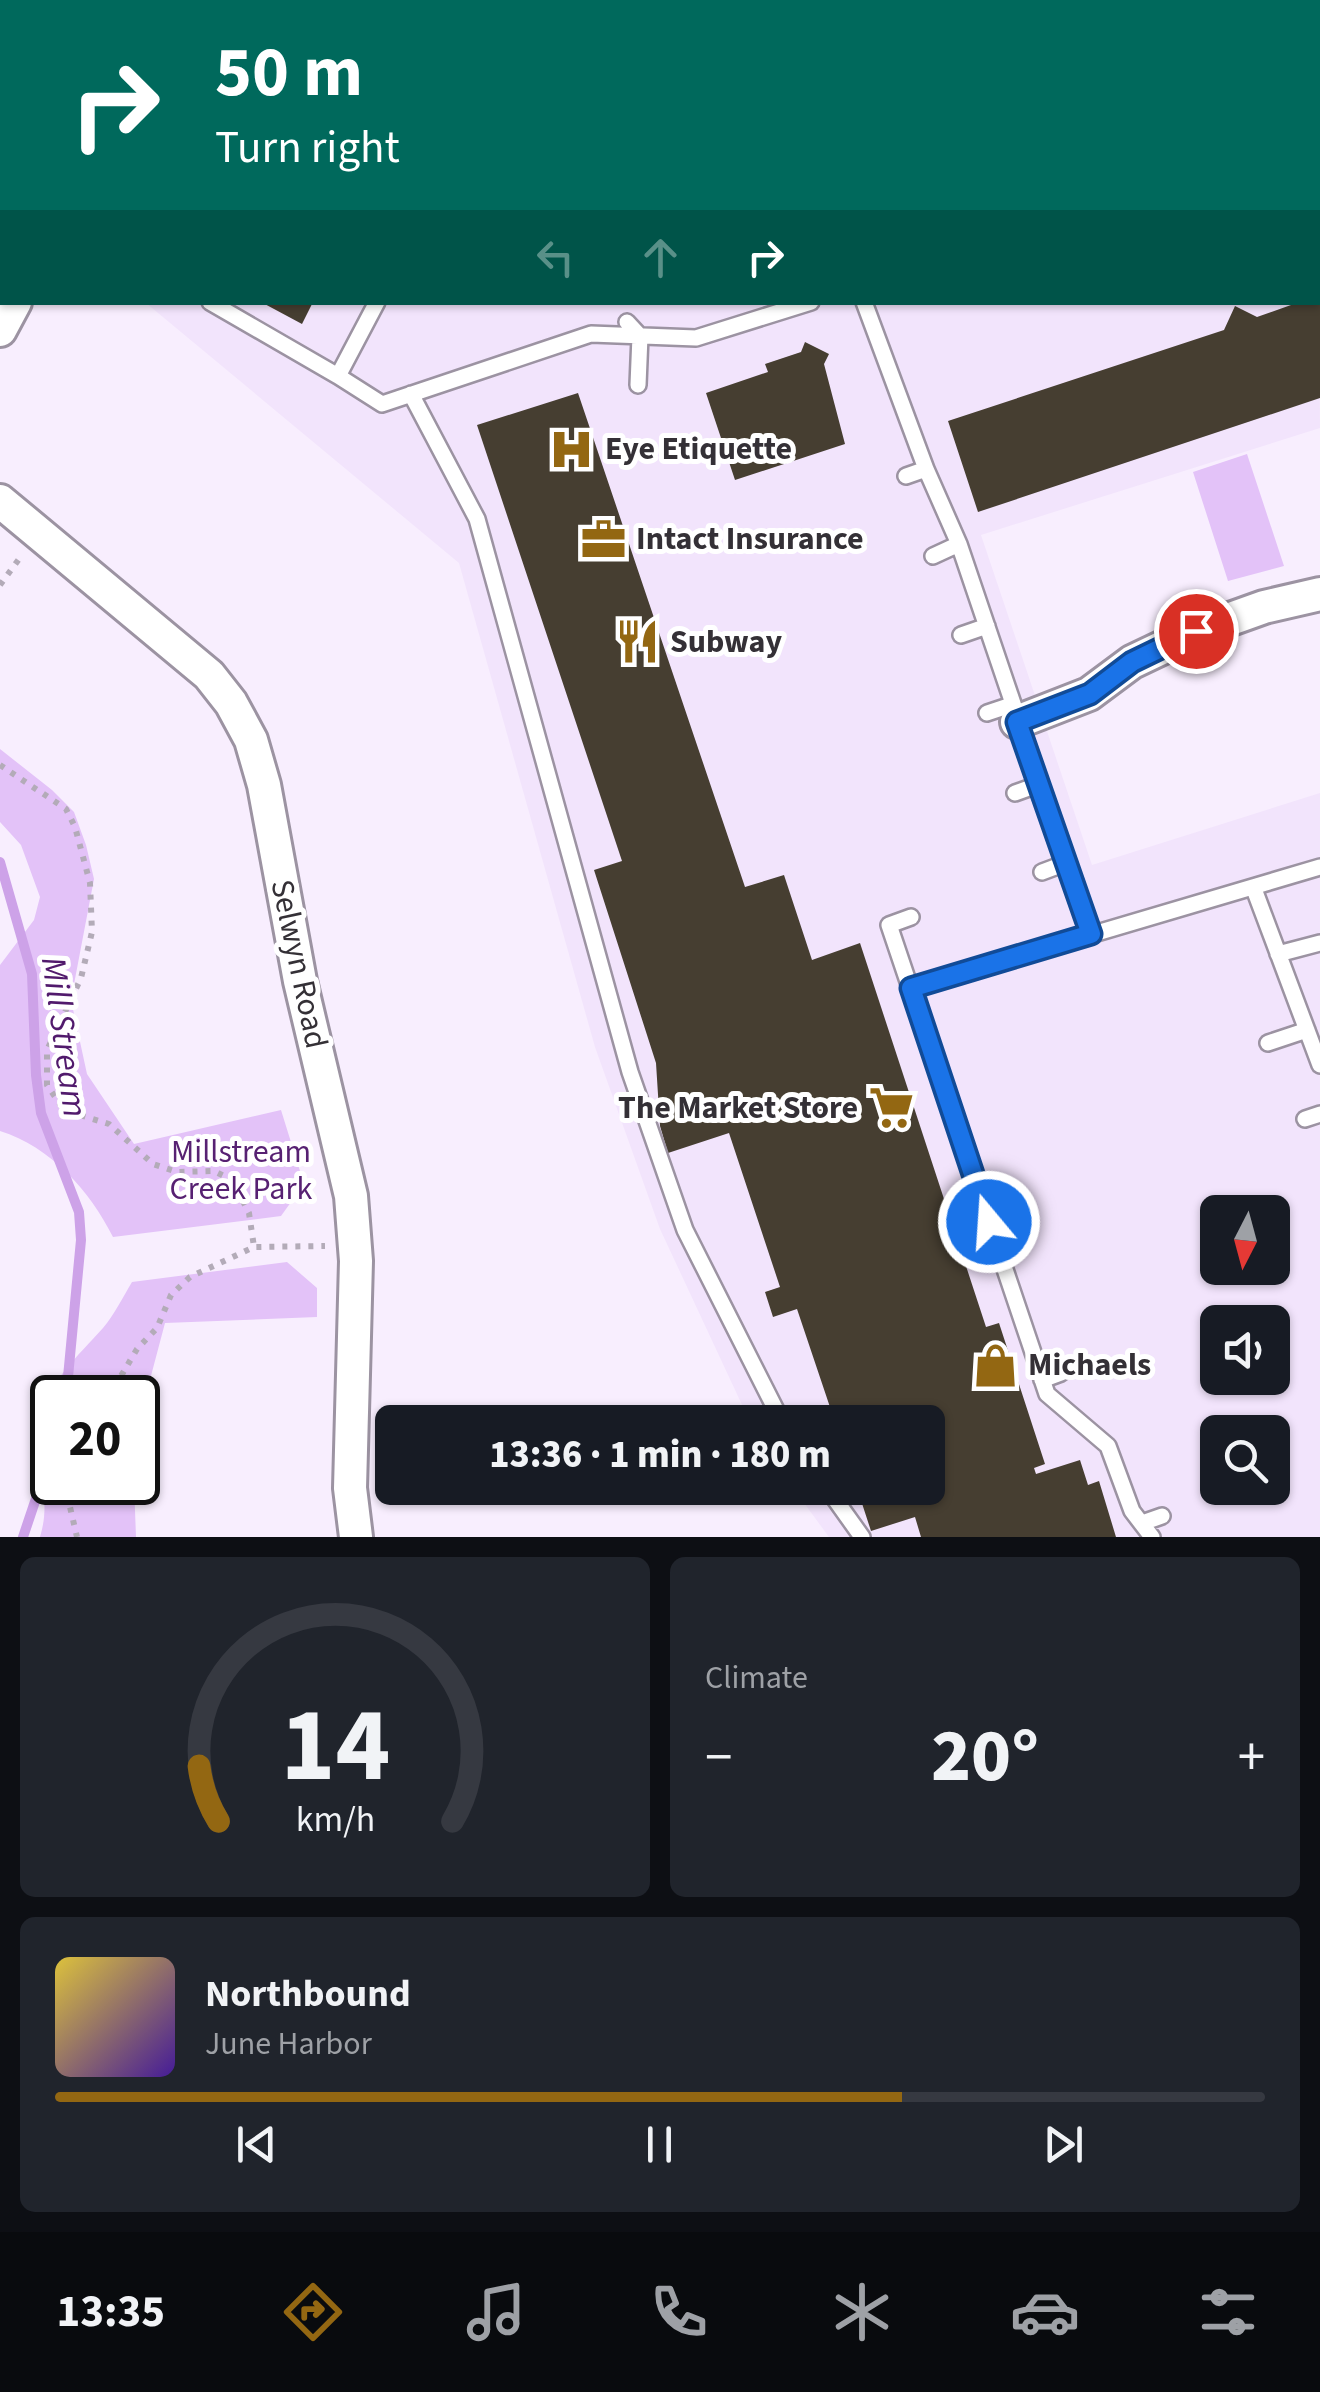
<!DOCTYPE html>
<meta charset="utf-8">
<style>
body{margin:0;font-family:"Source Sans 3",sans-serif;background:#20242c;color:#f1f3f6;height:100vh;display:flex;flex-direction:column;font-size:38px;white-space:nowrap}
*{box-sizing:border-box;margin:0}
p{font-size:32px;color:#9ea1a6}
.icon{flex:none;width:55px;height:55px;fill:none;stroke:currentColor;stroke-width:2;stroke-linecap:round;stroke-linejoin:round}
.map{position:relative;height:1537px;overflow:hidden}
.panel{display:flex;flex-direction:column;gap:20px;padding:20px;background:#0d0f14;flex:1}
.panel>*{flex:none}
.hud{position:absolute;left:0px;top:0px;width:1320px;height:305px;box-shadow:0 2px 8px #0004;background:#00695c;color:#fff;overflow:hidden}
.needle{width:65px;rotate:186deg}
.buttons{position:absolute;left:1200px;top:1195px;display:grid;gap:20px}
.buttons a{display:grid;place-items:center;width:90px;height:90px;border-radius:15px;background:#171b24;box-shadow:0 2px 8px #0004;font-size:50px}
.speed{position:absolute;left:30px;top:1375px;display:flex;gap:20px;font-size:50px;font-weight:700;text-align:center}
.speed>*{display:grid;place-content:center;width:130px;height:130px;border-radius:50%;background:#171b24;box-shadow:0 2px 8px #0004;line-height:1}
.speed .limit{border:5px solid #111;border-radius:15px;background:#fff;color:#111}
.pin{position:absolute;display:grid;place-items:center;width:85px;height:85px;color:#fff;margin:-42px;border:5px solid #fff;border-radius:50%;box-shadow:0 2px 10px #0007}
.me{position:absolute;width:110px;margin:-55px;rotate:342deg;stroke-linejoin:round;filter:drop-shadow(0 0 8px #0008)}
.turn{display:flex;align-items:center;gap:35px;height:210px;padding:0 50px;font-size:45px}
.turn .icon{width:130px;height:130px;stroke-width:2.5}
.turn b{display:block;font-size:70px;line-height:85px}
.lanes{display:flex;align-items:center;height:95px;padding:0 50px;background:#0003;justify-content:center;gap:50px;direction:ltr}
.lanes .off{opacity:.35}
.big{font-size:75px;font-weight:800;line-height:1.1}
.panel .widget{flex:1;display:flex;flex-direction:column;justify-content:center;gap:15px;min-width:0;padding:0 35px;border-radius:15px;background:#20242c}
.panel .dial{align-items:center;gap:0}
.dial svg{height:260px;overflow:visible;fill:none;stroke:#363941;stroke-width:7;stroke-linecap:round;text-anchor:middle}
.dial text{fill:#f1f3f6;stroke:none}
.song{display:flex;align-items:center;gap:30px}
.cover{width:120px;height:120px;border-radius:15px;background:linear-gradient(135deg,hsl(50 70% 55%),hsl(260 70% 35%))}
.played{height:10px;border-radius:5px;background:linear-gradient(90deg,#936712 70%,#363941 70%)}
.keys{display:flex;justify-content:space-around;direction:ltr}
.heat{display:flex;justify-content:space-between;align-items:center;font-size:55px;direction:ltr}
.panel .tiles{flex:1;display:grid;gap:20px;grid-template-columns:1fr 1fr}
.widget:last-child{grid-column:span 2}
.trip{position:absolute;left:375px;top:1405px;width:570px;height:100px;border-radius:15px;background:#171b24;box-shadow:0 2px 8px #0004;font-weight:800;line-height:100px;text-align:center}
.tabs{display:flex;height:160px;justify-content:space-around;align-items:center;background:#090b0e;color:#9ea1a6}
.tabs .icon{width:70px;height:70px}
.tabs .current{color:#936712}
.tabs b{font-size:45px;color:#f1f3f6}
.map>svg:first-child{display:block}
.built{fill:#f2e4fc;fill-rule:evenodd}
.green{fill:#e3c2f8}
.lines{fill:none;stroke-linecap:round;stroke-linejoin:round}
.stream{stroke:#cda2e8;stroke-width:10}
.building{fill:#463e31}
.service-casing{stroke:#9c93a2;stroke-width:20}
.minor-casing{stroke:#9c93a2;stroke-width:38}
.path{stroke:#b3abb8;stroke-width:6;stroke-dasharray:5 8;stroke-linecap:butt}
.service{stroke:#fff;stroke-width:15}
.minor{stroke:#fff;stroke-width:32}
.route-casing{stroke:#114b97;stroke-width:25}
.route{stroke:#1a73e8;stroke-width:18}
.labels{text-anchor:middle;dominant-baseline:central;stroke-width:10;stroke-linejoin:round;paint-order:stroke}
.poi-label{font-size:32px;font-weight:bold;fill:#343036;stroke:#fff;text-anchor:start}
.street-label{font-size:32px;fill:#343036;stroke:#fff}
.park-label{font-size:32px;fill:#572172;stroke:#fff}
.water-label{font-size:35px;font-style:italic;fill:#511a6c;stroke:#fff}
</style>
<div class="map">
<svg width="1320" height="1537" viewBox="0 0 1320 1537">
<rect width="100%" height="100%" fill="#f8eefe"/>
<path class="built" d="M 1318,126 L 1320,428 L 981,535 L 1092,865 L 1320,793 L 1320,1537 L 829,1537 L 793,1488 L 928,1488 L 928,1422 L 750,1422 L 660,1229 L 595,1047 L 459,563 L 146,303 L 1318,302 ZM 1218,1212 L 1272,1212 L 1272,1268 L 1218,1268 ZM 1218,1322 L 1272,1322 L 1272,1378 L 1218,1378 ZM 1218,1432 L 1272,1432 L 1272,1488 L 1218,1488 Z"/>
<path class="green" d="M 1247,454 L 1284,566 L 1228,581 L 1193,472 Z
M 0,749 L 52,790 L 74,812 L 86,845 L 94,879 L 71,1000 L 87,1074 L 134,1144 L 281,1110 L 304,1184 L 281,1216 L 113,1237 C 90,1191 51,1147 0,1131 L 0,965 L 34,920 L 40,897 L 21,845 L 0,822 Z
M 287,1262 L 317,1288 L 317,1317 L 165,1323 L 143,1406 L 138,1453 L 138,1398 L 52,1398 L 52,1482 L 134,1483 L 136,1537 L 40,1537 C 54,1491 30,1466 38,1423 C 45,1385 79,1355 103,1328 C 114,1315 123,1297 132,1282 Z"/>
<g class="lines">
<path class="stream" d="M 0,862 L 32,974 L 36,1075 L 41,1113 L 79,1212 L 81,1240 L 66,1398
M 23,1537 L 52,1451"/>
</g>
<path class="building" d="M 261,302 L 313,302 L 302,324 Z
M 1290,302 L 1320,302 L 1320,398 L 978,512 L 948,421 L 1224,330 L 1235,306 L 1257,317 L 1291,305 Z
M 805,342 L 829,354 L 824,364 L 845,444 L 735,480 L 706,393 L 768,372 L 765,364 L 801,352 Z
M 578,393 L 745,887 L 784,875 L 812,960 L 860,943 L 986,1327 L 999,1323 L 1045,1464 L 1034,1468 L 1036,1474 L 1080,1460 L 1088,1485 L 1099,1481 L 1116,1537 L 921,1537 L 915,1517 L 871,1531 L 857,1488 L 928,1488 L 928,1422 L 835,1422 L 797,1309 L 773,1317 L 765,1292 L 780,1287 L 729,1133 L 668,1153 L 660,1126 L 656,1063 L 594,870 L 622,861 L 477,425 Z"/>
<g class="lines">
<defs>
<path id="service" d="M 529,2 L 530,0
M 1253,2 L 1253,0
M 1318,184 L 1320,189
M 1318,285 L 1320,284
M 210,302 L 338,376
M 377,302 L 338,376 L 382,404 L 591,334 L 696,338 L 811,302
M 864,302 L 926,469 L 959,544 L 1091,934
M 627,322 L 640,336 L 638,385
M 411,394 L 477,519 L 630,1072 L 685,1230 L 782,1422
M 906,476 L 926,469
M 933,556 L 959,544
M 961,635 L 987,626
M 987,713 L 1011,705
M 1015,793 L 1040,784
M 1042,872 L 1066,863
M 1254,889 L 1320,1065
M 911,917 L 889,925 L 1047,1394 L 1108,1446 L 1132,1511 L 1152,1537
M 1278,954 L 1320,943
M 911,988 L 1320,867
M 1268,1043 L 1307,1030
M 1305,1119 L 1320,1114
M 1042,1380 L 1061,1373
M 827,1488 L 862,1537
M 1142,1523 L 1162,1516"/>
<path id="minor" d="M 583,0 L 588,2
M 1125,0 L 1127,2
M 1017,2 L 1018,0
M 1318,56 L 1320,56
M 0,123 L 2,126
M 0,330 L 15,302
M 0,501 L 209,675 L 231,703 L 251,740 L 264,785 L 300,981 L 351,1196 L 356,1261 L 350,1488 L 356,1537
M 1017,722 L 1089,694 L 1132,662 L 1197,631 L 1264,607 L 1320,594"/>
</defs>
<use href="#service" class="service-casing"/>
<use href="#minor" class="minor-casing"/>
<path class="path" d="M 0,585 L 19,559
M 0,765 L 66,809 L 75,827 L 90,883 L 92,932 L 81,978 L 47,1050 L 47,1085 L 64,1110 L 109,1124 L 153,1164 L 177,1172 L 214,1171 L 232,1180 L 249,1213 L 254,1247
M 108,1398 L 137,1349 L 157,1328 L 171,1295 L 190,1277 L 254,1247 L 325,1246
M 75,1482 L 70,1507 L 77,1537"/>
<use href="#service" class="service"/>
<use href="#minor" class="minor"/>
</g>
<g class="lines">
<defs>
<path id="route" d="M 989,1222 L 911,988 L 1091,934 L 1017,722 L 1090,694 L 1132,662 L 1196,631"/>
</defs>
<use href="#route" class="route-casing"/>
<use href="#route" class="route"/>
</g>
<defs>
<symbol id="hospital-bare" viewBox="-9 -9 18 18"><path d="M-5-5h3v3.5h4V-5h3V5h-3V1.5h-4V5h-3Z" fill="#936712" stroke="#fff" stroke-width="2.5" paint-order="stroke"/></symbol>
<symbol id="office-bare" viewBox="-9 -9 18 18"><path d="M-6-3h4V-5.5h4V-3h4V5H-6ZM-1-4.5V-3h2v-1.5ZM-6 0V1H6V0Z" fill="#936712" stroke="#fff" stroke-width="2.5" paint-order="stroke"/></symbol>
<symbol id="restaurant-bare" viewBox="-9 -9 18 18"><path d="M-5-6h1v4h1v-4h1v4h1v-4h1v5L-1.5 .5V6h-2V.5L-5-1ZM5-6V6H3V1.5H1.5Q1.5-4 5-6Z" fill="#936712" stroke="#fff" stroke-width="2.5" paint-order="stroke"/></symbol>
<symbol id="supermarket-bare" viewBox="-9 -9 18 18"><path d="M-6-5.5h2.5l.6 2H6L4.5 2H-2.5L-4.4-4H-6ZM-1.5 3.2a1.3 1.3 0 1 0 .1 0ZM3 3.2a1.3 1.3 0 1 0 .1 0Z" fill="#936712" stroke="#fff" stroke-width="2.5" paint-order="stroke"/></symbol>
<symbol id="shop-bare" viewBox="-9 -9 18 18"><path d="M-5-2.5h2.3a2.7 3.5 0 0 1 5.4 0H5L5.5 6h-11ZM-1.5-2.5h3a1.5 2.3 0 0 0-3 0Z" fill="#936712" stroke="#fff" stroke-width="2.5" paint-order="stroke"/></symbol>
</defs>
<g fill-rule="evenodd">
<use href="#hospital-bare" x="540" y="418" width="63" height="63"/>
<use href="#office-bare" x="572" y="508" width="63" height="63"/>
<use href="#restaurant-bare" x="606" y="610" width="63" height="63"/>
<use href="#supermarket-bare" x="860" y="1076" width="63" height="63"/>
<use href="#shop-bare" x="964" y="1334" width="63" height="63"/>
</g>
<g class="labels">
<g class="poi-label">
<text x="605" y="449">Eye Etiquette</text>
<text x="636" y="539">Intact Insurance</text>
<text x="670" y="642">Subway</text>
<text x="858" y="1108" text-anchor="end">The Market Store</text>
<text x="1028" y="1365">Michaels</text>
</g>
<g class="street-label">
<text transform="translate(299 964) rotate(78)">Selwyn Road</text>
</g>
<g class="park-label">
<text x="241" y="1152">Millstream<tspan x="241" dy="37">Creek Park</tspan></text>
</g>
<g class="water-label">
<text transform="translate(64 1037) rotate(82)">Mill Stream</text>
</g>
</g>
</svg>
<div class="buttons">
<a><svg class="needle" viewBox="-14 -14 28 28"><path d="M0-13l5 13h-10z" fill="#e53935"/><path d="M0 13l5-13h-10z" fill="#9ea1a6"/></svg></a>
<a><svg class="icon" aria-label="sound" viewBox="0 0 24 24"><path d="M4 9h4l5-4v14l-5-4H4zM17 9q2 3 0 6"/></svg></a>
<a><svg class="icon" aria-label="search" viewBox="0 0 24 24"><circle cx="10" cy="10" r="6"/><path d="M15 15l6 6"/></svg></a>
</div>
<div class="speed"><div class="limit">20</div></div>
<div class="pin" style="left:1196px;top:631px;background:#d93025"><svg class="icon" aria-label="arrive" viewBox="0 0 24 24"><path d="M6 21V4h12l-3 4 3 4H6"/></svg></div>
<svg class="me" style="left:989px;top:1222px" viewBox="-20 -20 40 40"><circle r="17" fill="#1a73e8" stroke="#fff" stroke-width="3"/><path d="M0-11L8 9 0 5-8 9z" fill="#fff"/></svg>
<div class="trip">13:36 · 1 min · 180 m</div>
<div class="hud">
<div class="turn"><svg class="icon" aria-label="right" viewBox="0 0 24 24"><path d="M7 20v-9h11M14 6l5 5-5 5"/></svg><div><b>50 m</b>Turn right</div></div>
<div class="lanes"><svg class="icon off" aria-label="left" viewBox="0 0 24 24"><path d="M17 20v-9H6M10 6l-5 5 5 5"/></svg><svg class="icon off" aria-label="ahead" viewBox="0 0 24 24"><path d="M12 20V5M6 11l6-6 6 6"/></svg><svg class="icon" aria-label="right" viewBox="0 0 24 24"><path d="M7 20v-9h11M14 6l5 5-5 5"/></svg></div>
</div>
</div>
<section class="panel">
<div class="tiles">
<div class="widget dial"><svg viewBox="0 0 100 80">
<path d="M14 69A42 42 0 1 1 86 69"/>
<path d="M14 69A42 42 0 0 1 8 52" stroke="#936712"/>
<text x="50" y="56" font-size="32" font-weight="700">14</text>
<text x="50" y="72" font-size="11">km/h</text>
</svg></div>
<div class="widget"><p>Climate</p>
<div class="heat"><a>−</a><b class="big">20°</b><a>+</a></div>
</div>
<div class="widget">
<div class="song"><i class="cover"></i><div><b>Northbound</b><p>June Harbor</p></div></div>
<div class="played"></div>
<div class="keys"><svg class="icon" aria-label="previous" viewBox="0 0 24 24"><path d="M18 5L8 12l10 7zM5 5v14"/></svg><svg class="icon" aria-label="pause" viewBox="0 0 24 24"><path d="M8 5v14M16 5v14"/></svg><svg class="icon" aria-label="next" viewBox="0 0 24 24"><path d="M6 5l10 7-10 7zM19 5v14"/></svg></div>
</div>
</div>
</section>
<nav class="tabs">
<b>13:35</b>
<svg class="icon current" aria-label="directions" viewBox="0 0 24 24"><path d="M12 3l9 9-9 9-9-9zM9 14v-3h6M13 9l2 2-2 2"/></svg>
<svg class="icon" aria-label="music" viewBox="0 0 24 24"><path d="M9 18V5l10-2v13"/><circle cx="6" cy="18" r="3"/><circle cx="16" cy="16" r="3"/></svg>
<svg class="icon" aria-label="phone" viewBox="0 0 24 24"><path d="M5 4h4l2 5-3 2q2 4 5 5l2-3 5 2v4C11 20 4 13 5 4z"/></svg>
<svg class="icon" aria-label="climate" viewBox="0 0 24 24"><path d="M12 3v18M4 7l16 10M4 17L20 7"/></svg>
<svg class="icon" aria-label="car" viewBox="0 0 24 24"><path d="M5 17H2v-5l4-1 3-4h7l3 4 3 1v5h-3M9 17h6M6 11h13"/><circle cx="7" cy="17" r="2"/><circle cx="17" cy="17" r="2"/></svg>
<svg class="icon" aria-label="filters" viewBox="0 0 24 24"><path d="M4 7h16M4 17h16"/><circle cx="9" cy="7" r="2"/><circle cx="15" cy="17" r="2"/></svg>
</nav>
